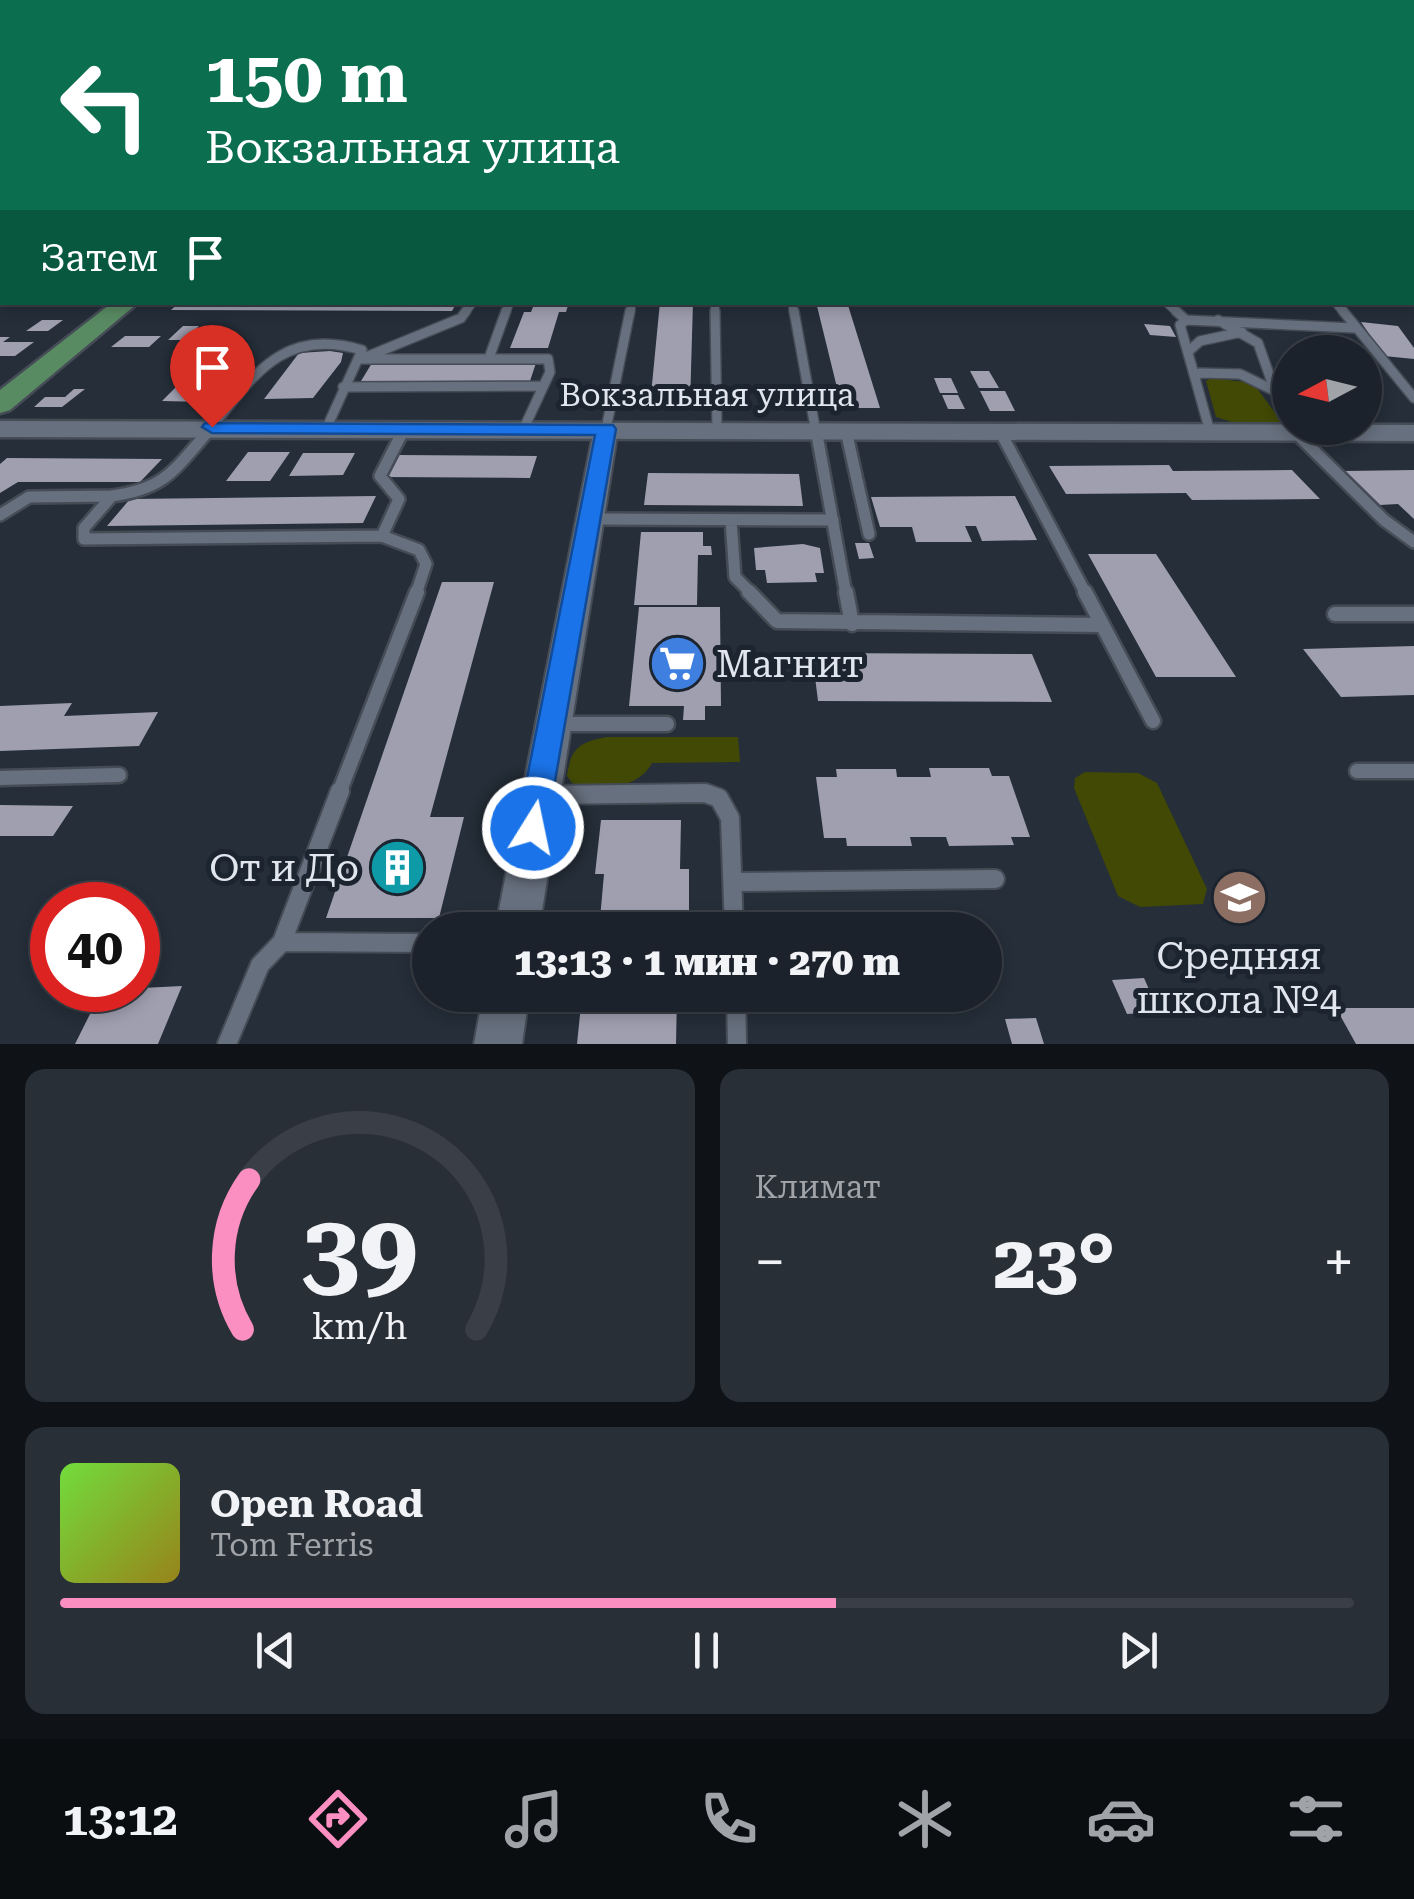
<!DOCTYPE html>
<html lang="ru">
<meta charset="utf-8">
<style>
body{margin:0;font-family:"Roboto Serif",serif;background:#292f37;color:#f1f3f6;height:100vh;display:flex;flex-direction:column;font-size:38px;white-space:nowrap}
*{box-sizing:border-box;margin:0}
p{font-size:32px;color:#a0a4a9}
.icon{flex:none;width:55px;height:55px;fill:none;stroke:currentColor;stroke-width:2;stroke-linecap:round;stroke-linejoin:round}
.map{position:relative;height:1044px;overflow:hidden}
.panel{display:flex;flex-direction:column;gap:25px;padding:25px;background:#0f1318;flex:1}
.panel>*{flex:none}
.hud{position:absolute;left:0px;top:0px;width:1415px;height:305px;box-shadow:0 5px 15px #0003,0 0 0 2px #3a3f47;background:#0b6e4f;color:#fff;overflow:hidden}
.needle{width:65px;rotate:263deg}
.buttons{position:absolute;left:1272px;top:335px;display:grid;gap:20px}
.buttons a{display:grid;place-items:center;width:110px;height:110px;border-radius:50%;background:#1c222b;box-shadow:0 5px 15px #0003,0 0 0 2px #3a3f47;font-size:50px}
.speed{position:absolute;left:30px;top:882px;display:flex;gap:20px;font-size:50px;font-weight:700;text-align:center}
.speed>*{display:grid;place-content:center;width:130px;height:130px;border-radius:50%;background:#1c222b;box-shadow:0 5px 15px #0003,0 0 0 2px #3a3f47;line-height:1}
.speed .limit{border:15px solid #d22;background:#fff;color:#111}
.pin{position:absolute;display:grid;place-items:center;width:85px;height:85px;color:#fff;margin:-102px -42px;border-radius:50% 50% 50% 0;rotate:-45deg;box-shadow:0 0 10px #0007}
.pin .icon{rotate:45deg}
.me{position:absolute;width:110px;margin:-55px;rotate:10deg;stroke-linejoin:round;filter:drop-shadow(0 0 8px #0008)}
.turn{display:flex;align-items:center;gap:35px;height:210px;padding:0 40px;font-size:45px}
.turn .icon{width:130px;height:130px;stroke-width:2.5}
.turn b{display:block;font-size:70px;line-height:85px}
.then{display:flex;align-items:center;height:95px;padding:0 40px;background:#0003;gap:20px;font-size:38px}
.big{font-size:75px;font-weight:800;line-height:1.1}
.panel .widget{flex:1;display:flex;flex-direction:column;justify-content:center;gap:15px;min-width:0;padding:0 35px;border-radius:20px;background:#292f37}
.panel .dial{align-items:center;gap:0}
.dial svg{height:260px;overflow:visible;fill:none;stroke:#3a3f47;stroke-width:7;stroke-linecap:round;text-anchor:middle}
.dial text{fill:#f1f3f6;stroke:none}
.song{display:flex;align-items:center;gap:30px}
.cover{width:120px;height:120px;border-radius:15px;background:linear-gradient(135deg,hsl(100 70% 55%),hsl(50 70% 35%))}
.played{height:10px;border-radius:5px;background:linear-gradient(90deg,#fc8fc1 60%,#3a3f47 60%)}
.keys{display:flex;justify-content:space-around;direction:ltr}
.heat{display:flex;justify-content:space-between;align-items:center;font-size:55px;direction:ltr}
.panel .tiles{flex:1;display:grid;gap:25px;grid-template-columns:1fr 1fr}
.widget:last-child{grid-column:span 2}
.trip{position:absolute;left:412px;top:912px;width:590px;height:100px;border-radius:50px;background:#1c222b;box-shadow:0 5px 15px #0003,0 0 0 2px #3a3f47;font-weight:800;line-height:100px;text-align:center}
.dock{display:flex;height:160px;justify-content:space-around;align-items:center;background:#0b0e11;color:#a0a4a9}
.dock .icon{width:70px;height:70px}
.dock .active{color:#fc8fc1}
.dock b{font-size:45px;color:#f1f3f6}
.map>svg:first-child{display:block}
.green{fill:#414904}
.building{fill:#9f9fb0}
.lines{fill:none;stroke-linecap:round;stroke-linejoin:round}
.service-far4-casing{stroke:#454c56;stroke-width:10}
.service-far3-casing{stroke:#454c56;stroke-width:12}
.service-far2-casing{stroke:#454c56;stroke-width:16}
.service-far1-casing{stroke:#454c56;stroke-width:19}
.service-casing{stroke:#454c56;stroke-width:22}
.minor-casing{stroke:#454c56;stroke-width:6}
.tertiary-casing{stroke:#454c56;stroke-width:4}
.secondary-casing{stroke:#454c56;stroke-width:5}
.primary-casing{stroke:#454c56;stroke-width:5}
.service-far4{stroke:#67707e;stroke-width:8}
.service-far3{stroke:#67707e;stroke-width:9}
.service-far2{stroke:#67707e;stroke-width:11}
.service-far1{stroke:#67707e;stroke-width:14}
.service{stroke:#67707e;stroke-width:18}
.minor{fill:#67707e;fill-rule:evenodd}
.tertiary{fill:#67707e;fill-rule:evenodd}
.secondary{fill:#67707e;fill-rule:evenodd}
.primary{fill:#598b63;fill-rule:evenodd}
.route{fill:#1a73e8;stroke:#114b97;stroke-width:2.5}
.labels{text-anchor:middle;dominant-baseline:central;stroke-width:10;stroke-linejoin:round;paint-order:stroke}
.street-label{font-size:32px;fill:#e1e6ee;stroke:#1c242f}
.near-poi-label{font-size:38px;fill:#e1e6ee;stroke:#1c242f;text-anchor:start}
</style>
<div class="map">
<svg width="1414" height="1044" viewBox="0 0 1414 1044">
<rect width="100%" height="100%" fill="#252e39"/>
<path class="green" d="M 1211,378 L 1253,383 L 1282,422 L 1241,425 L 1216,417 L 1206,381 Z
M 607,737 L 738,737 L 740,762 L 652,763 C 639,789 597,793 572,783 L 567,776 C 571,748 579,742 607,737 Z
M 1085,772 L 1138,773 L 1157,783 L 1207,889 L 1203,904 L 1140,907 L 1118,896 L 1074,788 L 1075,778 Z"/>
<path class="building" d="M 180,302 L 457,302 L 452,311 L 171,310 Z
M 535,302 L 569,302 L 566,312 L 559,312 L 548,348 L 510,348 L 524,312 L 531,312 Z
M 660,302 L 693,302 L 690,405 L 650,405 Z
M 816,302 L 847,302 L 880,408 L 842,408 Z
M 42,320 L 63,320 L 48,331 L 26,331 Z
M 1361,322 L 1398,326 L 1414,348 L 1414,359 L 1384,356 Z
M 1144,324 L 1170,326 L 1176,337 L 1150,335 Z
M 183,326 L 199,326 L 185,340 L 168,340 Z
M 125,336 L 161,336 L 149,347 L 111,347 Z
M 0,337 L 10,337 L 3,342 L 34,342 L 15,356 L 0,356 Z
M 330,351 L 343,353 L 341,362 L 313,398 L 264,399 L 299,353 Z
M 200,363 L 240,363 L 205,402 L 162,401 Z
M 372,363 L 536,363 L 530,381 L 361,381 Z
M 970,371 L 989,371 L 999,388 L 979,388 Z
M 934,378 L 951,378 L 958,393 L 940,393 Z
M 74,389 L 85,389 L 62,407 L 34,407 L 45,397 L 65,397 Z
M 980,391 L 1005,391 L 1015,411 L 990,411 Z
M 942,395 L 958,395 L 965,409 L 948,409 Z
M 248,452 L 290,452 L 270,481 L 226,481 Z
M 303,453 L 355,453 L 343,475 L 289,476 Z
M 396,455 L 537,456 L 530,478 L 384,477 Z
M 7,458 L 162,459 L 140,482 L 18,482 L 0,493 L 0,464 Z
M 1169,465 L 1173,471 L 1292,470 L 1320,499 L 1192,500 L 1186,493 L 1066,494 L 1049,466 Z
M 1414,470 L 1414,519 L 1398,504 L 1380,505 L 1345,471 Z
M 648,473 L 799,474 L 803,506 L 644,505 Z
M 376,496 L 363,523 L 107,526 L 130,499 Z
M 1015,496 L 1037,540 L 982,541 L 976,526 L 965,526 L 972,542 L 916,542 L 912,527 L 880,527 L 871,497 Z
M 641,532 L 703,532 L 703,546 L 711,546 L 712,555 L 698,555 L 697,605 L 634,605 Z
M 855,543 L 869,543 L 874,558 L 859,559 Z
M 803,544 L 820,548 L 824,573 L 815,573 L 817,582 L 767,583 L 765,570 L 756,570 L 754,548 Z
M 1088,554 L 1156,554 L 1236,677 L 1156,677 Z
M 442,582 L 494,582 L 430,817 L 464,817 L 439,918 L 326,918 Z
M 639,607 L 720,607 L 721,706 L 705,706 L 705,720 L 683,720 L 684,706 L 629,706 Z
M 1414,646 L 1414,695 L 1341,697 L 1303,649 Z
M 812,653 L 1032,654 L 1052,702 L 818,701 Z
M 72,703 L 64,716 L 158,712 L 139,746 L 0,751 L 0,706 Z
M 929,768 L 989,768 L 992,776 L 1009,776 L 1030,837 L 1011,837 L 1014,845 L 949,846 L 946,837 L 910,837 L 912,846 L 847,846 L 846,838 L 824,838 L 816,777 L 837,777 L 836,769 L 896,769 L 897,777 L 931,777 Z
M 0,805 L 73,806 L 53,836 L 0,836 Z
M 601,820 L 681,820 L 680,869 L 689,869 L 689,930 L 599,930 L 604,874 L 595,874 Z
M 1144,978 L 1159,1012 L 1127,1014 L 1112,980 Z
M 182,986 L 158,1044 L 75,1044 L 102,990 Z
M 582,995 L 677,995 L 676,1044 L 577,1044 Z
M 1336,1008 L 1414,1008 L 1414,1044 L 1356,1044 Z
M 1036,1018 L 1044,1044 L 1012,1044 L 1005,1019 Z"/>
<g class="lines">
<defs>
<path id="service-far4" d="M 715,302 L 715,314
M 792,302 L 794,314
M 1166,302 L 1179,314
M 1335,302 L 1345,314
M 464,314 L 473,302
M 505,314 L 508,307
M 630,314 L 632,302"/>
<path id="service-far3" d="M 715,311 L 717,430
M 794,311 L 817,438
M 1176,311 L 1186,320
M 1343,311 L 1414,398
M 1218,320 L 1258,343 L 1275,391 L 1290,416
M 1189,351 L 1200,341 L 1242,332
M 366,357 L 461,318 L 466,311
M 489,358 L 506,311
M 362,359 L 548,359 L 550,372 L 524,428
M 1195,378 L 1180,325 L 1186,320 L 1353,328
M 343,387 L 542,386
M 606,429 L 630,311
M 846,431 L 847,438
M 1000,431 L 1003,438
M 1210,432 L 1195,378 L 1199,373 L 1240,374 L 1275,391
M 1296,433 L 1301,438
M 203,438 C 250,382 278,325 362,350 L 327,427
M 399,438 L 404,429"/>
<path id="service-far2" d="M 817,435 L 846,594
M 847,435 L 869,534
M 1002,435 L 1086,594
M 1298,435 L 1384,520 L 1414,542
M 112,496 C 163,489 173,472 205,435
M 0,515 L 29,497 L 112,496 L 84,528 L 84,539 L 382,536 L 419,550 L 426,564 L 416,594
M 592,519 L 833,520
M 731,520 L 735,577 L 752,594
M 382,536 L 399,499 L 380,476 L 401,435"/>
<path id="service-far1" d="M 749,592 L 777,621 L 1102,625
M 846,592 L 852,624
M 1085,592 L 1153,721
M 1335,614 L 1414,614
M 556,724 L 667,724
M 1357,771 L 1414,771
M 0,778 L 119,775
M 339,793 L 417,592
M 685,793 L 706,793"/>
<path id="service" d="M 340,791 L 282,942 L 430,943
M 545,795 L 705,793 L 719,798 L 730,818 L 734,930
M 733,882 L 995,879
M 736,995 L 737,1044
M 227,1044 L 260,965 L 282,942"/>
<path id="minor" d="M 0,165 L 2,165 L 2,171 L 0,171 Z
M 1412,185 L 1414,185 L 1414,192 L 1412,192 Z"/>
<path id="tertiary" d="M 606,422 L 618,429 L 539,930 L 495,930 L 594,429 Z
M 483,995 L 529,995 L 522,1044 L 474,1044 Z"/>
<path id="secondary" d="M 2,215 L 2,225 L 0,226 L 0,216 Z
M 0,421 L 1414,425 L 1414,441 L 0,437 Z"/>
<path id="primary" d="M 113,302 L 139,302 L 10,410 L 0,413 L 0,390 Z"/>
</defs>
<use href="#service-far4" class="service-far4-casing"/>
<use href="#service-far3" class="service-far3-casing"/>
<use href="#service-far2" class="service-far2-casing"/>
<use href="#service-far1" class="service-far1-casing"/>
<use href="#service" class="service-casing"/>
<use href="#minor" class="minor-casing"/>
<use href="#tertiary" class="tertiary-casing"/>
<use href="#secondary" class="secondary-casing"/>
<use href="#primary" class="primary-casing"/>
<use href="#service-far4" class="service-far4"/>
<use href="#service-far3" class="service-far3"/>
<use href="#service-far2" class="service-far2"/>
<use href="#service-far1" class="service-far1"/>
<use href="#service" class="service"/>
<use href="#minor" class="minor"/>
<use href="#tertiary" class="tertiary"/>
<use href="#secondary" class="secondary"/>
<use href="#primary" class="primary"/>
</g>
<linearGradient id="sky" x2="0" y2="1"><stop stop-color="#14191f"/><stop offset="0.49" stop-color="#404c5f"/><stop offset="1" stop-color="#404c5f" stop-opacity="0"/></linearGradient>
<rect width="1414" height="284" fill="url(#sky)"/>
<path class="route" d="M 205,423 L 613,425 L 616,429 L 545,839 L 533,843 L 522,839 L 517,828 L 595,435 L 212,433 L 202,427 Z"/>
<defs>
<symbol id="supermarket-disc" viewBox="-11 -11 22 22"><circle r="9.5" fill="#3f7fe0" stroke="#1c242f"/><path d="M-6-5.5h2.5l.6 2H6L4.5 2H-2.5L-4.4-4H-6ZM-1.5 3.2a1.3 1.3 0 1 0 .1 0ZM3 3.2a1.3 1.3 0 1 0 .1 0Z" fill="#fff"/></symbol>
<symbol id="building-disc" viewBox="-11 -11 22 22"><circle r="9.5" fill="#0f9aa8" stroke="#1c242f"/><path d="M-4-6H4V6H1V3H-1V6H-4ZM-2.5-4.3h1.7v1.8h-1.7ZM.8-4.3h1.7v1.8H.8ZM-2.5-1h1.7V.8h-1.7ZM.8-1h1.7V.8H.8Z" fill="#fff"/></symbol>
<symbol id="school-disc" viewBox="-11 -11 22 22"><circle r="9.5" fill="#8d6e63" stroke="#1c242f"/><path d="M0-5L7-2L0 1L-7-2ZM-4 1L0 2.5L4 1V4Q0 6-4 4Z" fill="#fff"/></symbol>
</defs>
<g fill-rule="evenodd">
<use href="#supermarket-disc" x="646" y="632" width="63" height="63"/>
<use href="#building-disc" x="366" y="836" width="63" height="63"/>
<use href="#school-disc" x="1208" y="866" width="63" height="63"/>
</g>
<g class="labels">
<g class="street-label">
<text x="707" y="395">Вокзальная улица</text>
</g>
<g class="near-poi-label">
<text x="716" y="664">Магнит</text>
<text x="359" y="868" text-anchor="end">От и До</text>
<text x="1239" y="956" text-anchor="middle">Средняя<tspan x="1239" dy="44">школа №4</tspan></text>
</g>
</g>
</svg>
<div class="buttons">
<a><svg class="needle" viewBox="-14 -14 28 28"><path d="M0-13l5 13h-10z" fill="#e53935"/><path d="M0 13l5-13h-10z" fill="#a0a4a9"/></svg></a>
</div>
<div class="speed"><div class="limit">40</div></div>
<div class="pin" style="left:212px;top:427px;background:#d93025"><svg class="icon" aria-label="arrive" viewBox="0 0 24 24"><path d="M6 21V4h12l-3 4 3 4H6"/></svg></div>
<svg class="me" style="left:533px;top:828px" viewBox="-20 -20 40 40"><circle r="17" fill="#1a73e8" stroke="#fff" stroke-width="3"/><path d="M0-11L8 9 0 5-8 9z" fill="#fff"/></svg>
<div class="trip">13:13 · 1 мин · 270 m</div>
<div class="hud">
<div class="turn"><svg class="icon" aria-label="left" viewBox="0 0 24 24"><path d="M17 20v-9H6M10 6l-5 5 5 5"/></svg><div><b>150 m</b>Вокзальная улица</div></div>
<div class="then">Затем<svg class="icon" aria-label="arrive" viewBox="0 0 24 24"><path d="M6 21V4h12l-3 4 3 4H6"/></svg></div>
</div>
</div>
<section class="panel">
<div class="tiles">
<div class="widget dial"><svg viewBox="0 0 100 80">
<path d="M14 69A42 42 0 1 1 86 69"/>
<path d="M14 69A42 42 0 0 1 16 23" stroke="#fc8fc1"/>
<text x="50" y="56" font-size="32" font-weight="700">39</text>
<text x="50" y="72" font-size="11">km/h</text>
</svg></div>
<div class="widget"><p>Климат</p>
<div class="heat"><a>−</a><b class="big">23°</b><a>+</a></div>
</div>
<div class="widget">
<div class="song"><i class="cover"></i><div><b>Open Road</b><p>Tom Ferris</p></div></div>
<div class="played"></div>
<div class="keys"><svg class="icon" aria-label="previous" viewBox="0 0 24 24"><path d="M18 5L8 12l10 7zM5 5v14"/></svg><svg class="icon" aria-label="pause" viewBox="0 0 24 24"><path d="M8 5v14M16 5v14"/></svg><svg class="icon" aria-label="next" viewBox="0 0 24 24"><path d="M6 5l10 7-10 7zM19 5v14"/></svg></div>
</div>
</div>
</section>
<nav class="dock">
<b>13:12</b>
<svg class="icon active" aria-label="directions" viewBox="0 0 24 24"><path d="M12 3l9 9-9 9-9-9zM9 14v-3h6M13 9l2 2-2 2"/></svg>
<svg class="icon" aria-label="music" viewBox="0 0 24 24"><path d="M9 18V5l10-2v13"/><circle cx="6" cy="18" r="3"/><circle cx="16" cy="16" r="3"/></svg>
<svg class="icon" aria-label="phone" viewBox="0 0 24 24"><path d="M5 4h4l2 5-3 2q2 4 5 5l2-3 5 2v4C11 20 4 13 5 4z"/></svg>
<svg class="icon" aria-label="climate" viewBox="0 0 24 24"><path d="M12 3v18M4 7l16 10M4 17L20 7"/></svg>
<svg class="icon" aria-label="car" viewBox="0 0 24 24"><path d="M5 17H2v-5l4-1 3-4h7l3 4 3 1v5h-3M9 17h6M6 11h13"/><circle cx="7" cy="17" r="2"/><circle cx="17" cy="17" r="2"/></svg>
<svg class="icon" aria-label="filters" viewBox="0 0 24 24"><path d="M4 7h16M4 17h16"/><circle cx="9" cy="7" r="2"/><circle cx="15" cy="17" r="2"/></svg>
</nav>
